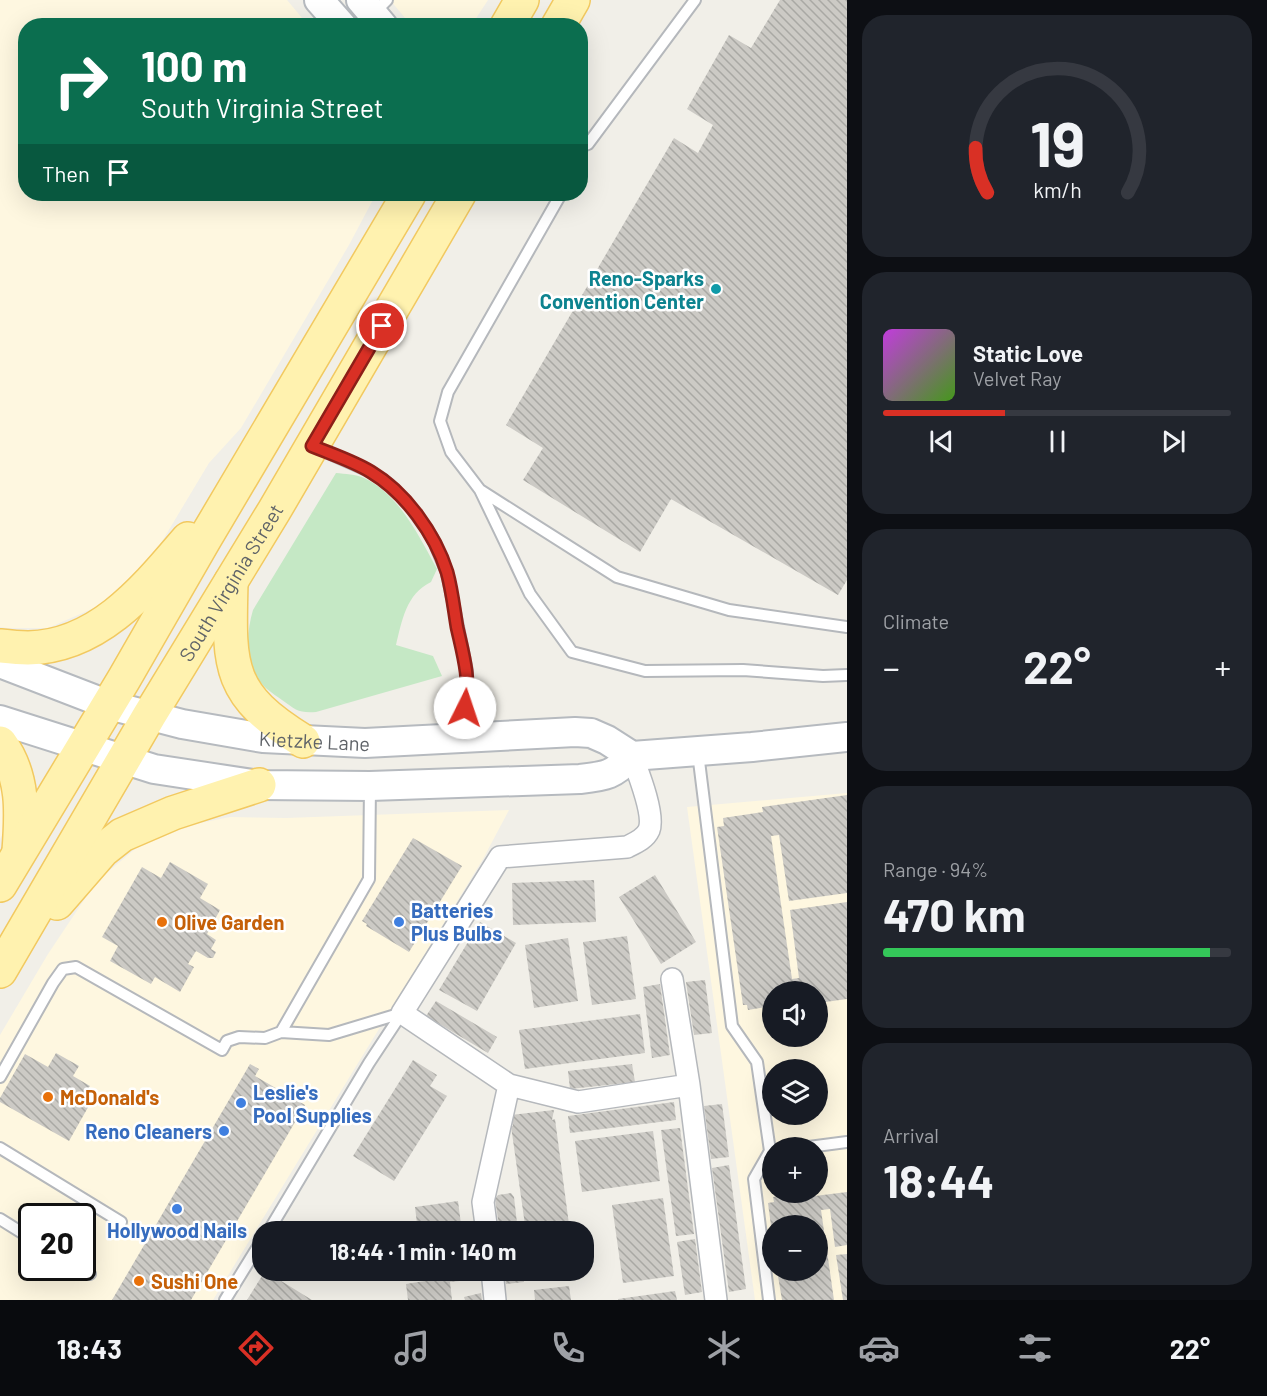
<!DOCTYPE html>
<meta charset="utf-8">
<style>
body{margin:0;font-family:Barlow,sans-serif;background:#20242c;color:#f1f3f6;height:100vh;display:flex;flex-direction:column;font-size:22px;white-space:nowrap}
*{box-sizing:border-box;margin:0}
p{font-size:20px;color:#9ea1a6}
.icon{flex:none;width:33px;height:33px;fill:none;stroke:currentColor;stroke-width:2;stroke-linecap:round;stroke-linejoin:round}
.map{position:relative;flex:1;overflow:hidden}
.drawer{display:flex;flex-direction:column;gap:15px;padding:15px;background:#0d0f14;width:420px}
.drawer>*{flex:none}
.hud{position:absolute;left:18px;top:18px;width:570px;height:183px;border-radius:24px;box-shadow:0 6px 24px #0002;background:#0b6e4f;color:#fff;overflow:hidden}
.controls{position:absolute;left:762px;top:981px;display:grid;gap:12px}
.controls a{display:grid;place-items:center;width:66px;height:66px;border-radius:50%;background:#171b24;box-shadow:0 6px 24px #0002;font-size:30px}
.speed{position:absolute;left:18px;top:1203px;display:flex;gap:12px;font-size:30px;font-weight:700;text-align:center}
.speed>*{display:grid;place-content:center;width:78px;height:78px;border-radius:50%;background:#171b24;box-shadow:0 6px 24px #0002;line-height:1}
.speed .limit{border:3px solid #111;border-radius:9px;background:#fff;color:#111}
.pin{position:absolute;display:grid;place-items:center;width:51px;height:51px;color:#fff;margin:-26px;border:3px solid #fff;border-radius:50%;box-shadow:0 2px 6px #0007}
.me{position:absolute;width:66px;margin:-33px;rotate:4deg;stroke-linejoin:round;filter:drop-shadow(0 0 4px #0008)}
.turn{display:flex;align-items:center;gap:21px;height:126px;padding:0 24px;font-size:27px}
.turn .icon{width:78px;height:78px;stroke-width:2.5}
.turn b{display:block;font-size:42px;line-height:51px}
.then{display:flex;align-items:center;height:57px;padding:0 24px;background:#0003;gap:12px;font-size:22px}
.big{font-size:45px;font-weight:700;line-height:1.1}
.drawer .tile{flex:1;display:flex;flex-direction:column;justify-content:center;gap:9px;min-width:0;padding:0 21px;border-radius:24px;background:#20242c}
.drawer .dial{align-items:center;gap:0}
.dial svg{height:156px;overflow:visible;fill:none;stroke:#363941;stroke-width:7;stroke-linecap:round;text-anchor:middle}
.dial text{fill:#f1f3f6;stroke:none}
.song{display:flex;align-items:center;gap:18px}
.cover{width:72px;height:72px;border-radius:9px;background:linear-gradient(135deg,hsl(290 70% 55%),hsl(100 70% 35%))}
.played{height:6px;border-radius:3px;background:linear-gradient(90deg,#d93025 35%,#363941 35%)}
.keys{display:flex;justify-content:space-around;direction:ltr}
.heat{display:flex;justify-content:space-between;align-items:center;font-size:33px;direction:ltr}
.charge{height:9px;border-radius:4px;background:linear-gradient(90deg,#34c759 94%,#363941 0)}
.trip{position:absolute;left:252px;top:1221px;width:342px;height:60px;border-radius:24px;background:#171b24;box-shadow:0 6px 24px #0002;font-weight:700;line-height:60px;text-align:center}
.tab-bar{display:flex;height:96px;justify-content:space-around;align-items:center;background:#090b0e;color:#9ea1a6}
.tab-bar .icon{width:42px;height:42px}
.tab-bar .on{color:#d93025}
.tab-bar b{font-size:27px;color:#f1f3f6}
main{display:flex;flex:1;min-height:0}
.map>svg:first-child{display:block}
.commercial{fill:#fef7e0;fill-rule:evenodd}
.green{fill:#c5e8c5}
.building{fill:url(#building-back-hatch)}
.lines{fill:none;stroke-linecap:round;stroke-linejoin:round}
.lane-casing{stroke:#b5b8bc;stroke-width:14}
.street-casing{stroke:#b5b8bc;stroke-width:24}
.secondary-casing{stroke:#b6babf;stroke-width:32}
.primary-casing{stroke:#f2c960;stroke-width:36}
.lane{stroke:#fff;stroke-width:10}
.street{stroke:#fff;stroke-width:21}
.secondary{stroke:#fff;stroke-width:28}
.primary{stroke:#fff2af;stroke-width:33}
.route-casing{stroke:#8d1f18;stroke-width:15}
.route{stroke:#d93025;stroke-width:10}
.culture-dot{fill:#0f9aa8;stroke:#fff;stroke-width:2}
.food-dot{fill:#e8710a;stroke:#fff;stroke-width:2}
.shop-dot{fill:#3f7fe0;stroke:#fff;stroke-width:2}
.labels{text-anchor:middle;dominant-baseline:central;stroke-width:5;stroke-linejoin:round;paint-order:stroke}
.culture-label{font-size:20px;font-weight:bold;fill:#0d838f;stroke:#fff;text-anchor:end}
.street-label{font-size:20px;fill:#5f6368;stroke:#fff}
.shop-label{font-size:20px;font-weight:bold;fill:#366cbe;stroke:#fff;text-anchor:start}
.food-label{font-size:20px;font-weight:bold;fill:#c56008;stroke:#fff;text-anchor:start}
</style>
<main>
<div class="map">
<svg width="847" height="1300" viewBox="0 0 847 1300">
<defs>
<pattern id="building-back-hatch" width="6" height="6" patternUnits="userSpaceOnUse" patternTransform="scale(1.5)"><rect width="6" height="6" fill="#cccac5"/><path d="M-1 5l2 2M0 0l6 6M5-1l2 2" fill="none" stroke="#a9a8a4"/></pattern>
</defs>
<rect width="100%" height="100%" fill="#f1efe8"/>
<path class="commercial" d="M 0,0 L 287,0 L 308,25 L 26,26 L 26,194 L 376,194 L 349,245 L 241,428 L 209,463 L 158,548 L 127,584 L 94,608 L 48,628 L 7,628 L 0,627 Z
M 390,0 L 488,0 L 471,26 L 411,25 Z
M 0,771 L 2,774 L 7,826 L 0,839 Z
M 847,793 L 847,1300 L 755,1300 L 687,807 ZM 772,992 L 818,992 L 818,1036 L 772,1036 ZM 772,1070 L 818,1070 L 818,1114 L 772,1114 ZM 772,1148 L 818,1148 L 818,1192 L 772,1192 ZM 772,1226 L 818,1226 L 818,1270 L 772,1270 Z
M 509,810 L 483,859 L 213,1300 L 0,1300 L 0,1035 L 48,954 L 96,882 L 141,844 L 185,826 L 230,817 L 286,818 ZM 32,1216 L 82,1216 L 82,1268 L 32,1268 Z"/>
<path class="green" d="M 336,473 C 345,474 356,474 364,478 C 399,494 419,536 437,569 L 431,582 C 406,594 402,621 396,645 L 433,656 L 442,676 L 316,712 C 298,713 296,710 282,700 C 272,693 261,686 255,674 C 245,656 247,630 253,610 Z"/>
<path class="building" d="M 780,0 L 847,0 L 847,580 L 838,595 L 671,499 L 640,552 L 523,480 L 543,448 L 506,425 L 674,138 L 698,153 L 713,125 L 687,109 L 729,35 L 751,48 Z
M 847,795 L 847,893 L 789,901 L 779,835 L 771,836 L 792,979 L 799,978 L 790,910 L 847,902 L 847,999 L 818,1003 L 818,992 L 772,992 L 772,1006 L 748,1010 L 747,1005 L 743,1005 L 717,827 L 724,826 L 723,818 L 763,812 L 762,807 Z
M 413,838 L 462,866 L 409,952 L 366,926 L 367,924 L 362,921 Z
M 170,862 L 208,884 L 200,898 L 220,910 L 207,934 L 216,940 L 211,949 L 216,952 L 213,958 L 208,958 L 196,951 L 188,964 L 194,967 L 180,992 L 155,977 L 151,984 L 110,961 L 118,946 L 102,937 L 142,867 L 161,878 Z
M 655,875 L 696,942 L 661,964 L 619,897 Z
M 594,880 L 596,922 L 513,925 L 512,883 Z
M 480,922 L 516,943 L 477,1011 L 439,990 Z
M 627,936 L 636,999 L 592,1005 L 583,942 Z
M 568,938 L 578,1001 L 534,1008 L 525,945 Z
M 705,980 L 712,1033 L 694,1035 L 686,982 Z
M 660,984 L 670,1055 L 652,1058 L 643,987 Z
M 436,1001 L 497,1037 L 488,1053 L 426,1016 Z
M 640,1014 L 645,1053 L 525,1069 L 519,1030 Z
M 56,1053 L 79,1066 L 73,1076 L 90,1086 L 87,1090 L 95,1095 L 69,1141 L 0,1102 L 0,1098 L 25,1054 L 48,1067 Z
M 413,1060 L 437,1075 L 430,1086 L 447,1096 L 394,1181 L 353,1156 Z
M 250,1064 L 259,1069 L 255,1076 L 305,1105 L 191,1300 L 112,1300 Z
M 632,1064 L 635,1082 L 570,1089 L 568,1071 Z
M 674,1102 L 676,1120 L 570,1133 L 568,1116 Z
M 722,1104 L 729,1157 L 711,1159 L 704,1106 Z
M 554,1110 L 552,1120 L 555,1119 L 570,1232 L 526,1232 L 511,1126 L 513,1126 L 511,1115 Z
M 680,1128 L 694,1234 L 676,1236 L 661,1130 Z
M 653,1131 L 660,1181 L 582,1192 L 575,1141 Z
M 729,1165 L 746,1289 L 729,1292 L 712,1168 Z
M 801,1192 L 815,1192 L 815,1196 L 847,1192 L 847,1245 L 835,1247 L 830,1209 L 821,1210 L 834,1300 L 782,1300 L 777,1270 L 818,1270 L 818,1226 L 771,1226 L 768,1203 L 774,1202 L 773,1197 Z
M 511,1193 L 514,1197 L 518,1232 L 500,1232 L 495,1199 L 498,1195 Z
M 663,1198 L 674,1276 L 623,1283 L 612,1205 Z
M 458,1201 L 462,1232 L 418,1232 L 415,1207 Z
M 695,1239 L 702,1292 L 685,1295 L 677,1242 Z
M 847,1254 L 847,1300 L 843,1300 L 836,1255 Z
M 424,1270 L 468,1270 L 469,1280 L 450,1282 L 452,1300 L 408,1300 L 406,1284 L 425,1281 Z
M 504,1270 L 523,1270 L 524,1282 L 506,1284 Z
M 531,1270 L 574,1270 L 574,1272 L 533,1279 Z
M 265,1271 L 312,1300 L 247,1300 Z
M 569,1286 L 571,1300 L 535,1300 L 534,1290 Z
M 675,1291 L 677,1300 L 618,1300 L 618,1299 Z
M 481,1293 L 482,1300 L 465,1300 L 464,1297 Z"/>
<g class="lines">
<defs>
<path id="lane" d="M 373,14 L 387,0
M 580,147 L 588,144 L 695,0
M 561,194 L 448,392 L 440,421 L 451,452 L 480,490 L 617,577 L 729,610 L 847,627
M 315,447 L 369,471 L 389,484 L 409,505 L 432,537 L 447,573 L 467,671 L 467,697 L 460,736
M 480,490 L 530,594 L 572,652 L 645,671 L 743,670 L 823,676 L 847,675
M 698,753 L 732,1026 L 757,1062 L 770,1151 L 754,1179 L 769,1300
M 281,1032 L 329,1035 L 402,1013
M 0,1077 L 53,983 L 63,969 L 76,967 L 222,1050 L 227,1041 L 239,1037 L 265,1038 L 281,1032 L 369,879 L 370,786
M 0,1148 L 121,1222
M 801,1148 L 847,1142
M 0,1219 L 32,1239
M 268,1232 L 369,1063 L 402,1013
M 79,1268 L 90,1274
M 225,1300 L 262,1240"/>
<path id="street" d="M 632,756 C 638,772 655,815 649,830 C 645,839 635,843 627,847 L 500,857 L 402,1013 L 509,1085 L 578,1102 L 689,1085 L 672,979
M 689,1085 L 716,1300
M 487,1232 L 483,1202 L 509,1085
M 492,1270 L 495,1300"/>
<g id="secondary">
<path d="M 319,0 L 342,26"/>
<path d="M 361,0 L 383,26"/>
<path id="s1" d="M 0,663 L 109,705 L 182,724 L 263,738 L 365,743 L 575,732 L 591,733 L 607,740 L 632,756 L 752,747 L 847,737"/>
<path d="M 0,720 L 154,769 L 259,785 L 370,786 L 580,779 C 607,776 613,775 632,756"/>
</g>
<g id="primary">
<path d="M 507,26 L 522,0"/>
<path d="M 558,26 L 573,0"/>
<path d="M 231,582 C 229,666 226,694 303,741"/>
<path d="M 0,646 C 9,647 19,648 28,648 C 99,647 146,588 188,539"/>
<path d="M 0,743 C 24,776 22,812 19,851"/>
<path d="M 0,885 L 124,679 L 204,540 L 409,194"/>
<path d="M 57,903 L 103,850 L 122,835 L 173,813 L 259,785"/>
<path id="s2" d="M 0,971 L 149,716 L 274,511 L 459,194"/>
</g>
</defs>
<use href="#lane" class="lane-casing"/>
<use href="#street" class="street-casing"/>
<use href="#secondary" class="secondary-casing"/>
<use href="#primary" class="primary-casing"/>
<use href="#lane" class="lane"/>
<use href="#street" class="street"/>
<use href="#secondary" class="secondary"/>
<use href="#primary" class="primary"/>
</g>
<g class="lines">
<defs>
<path id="route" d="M 382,326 L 312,446 C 331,454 353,461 371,472 C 406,493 435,534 447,572 C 452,590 454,609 457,627 C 463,654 471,680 465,708"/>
</defs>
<use href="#route" class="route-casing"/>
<use href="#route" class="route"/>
</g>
<circle class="culture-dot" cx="716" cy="289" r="6"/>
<g class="food-dot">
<circle cx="162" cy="922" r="6"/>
<circle cx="48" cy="1097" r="6"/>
<circle cx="139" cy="1281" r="6"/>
</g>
<g class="shop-dot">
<circle cx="399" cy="922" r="6"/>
<circle cx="241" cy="1103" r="6"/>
<circle cx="224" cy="1131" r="6"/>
<circle cx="177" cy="1209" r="6"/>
</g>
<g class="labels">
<g class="culture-label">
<text x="704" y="278">Reno-Sparks<tspan x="704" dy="23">Convention Center</tspan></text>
</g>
<g class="street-label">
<text stroke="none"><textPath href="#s2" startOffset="452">South Virginia Street</textPath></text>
<text stroke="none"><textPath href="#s1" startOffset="326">Kietzke Lane</textPath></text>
</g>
<g class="shop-label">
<text x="411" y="910">Batteries<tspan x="411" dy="23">Plus Bulbs</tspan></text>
<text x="253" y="1092">Leslie's<tspan x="253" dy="23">Pool Supplies</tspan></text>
<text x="212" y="1131" text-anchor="end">Reno Cleaners</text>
<text x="177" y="1230" text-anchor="middle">Hollywood Nails</text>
</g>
<g class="food-label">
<text x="174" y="922">Olive Garden</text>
<text x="60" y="1097">McDonald's</text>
<text x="151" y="1281">Sushi One</text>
</g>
</g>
</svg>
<div class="controls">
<a><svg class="icon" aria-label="sound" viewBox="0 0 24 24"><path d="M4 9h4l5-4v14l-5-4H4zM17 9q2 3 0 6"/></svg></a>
<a><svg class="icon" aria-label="layers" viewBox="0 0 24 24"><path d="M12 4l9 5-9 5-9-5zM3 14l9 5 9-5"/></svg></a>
<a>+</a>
<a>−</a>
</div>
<div class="speed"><div class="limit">20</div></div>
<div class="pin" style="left:382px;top:326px;background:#d93025"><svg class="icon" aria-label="arrive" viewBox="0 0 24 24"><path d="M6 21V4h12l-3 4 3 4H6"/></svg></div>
<svg class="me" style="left:465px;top:708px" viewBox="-20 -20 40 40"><circle r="19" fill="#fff"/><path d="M0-13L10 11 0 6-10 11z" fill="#d93025"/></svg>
<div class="trip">18:44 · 1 min · 140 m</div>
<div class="hud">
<div class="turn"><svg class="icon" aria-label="right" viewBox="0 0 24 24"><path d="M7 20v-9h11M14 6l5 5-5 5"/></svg><div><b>100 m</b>South Virginia Street</div></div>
<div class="then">Then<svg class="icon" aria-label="arrive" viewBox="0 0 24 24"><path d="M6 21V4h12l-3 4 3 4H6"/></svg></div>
</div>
</div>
<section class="drawer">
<div class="tile dial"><svg viewBox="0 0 100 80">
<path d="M14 69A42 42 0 1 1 86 69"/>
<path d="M14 69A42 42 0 0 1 8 46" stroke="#d93025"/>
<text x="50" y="56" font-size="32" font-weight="700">19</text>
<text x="50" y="72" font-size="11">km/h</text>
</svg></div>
<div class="tile">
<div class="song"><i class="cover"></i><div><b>Static Love</b><p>Velvet Ray</p></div></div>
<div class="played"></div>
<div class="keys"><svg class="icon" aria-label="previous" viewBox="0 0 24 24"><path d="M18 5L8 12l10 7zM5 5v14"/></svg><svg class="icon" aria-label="pause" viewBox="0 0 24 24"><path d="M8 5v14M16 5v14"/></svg><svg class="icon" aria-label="next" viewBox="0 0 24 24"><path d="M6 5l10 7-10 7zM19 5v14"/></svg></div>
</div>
<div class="tile"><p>Climate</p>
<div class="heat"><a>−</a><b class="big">22°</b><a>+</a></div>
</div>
<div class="tile"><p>Range · 94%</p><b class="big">470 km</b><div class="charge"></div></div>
<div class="tile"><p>Arrival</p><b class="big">18:44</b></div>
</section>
</main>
<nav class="tab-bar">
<b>18:43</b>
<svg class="icon on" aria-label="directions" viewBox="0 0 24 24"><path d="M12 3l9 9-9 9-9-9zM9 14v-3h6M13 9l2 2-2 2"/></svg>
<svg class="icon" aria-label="music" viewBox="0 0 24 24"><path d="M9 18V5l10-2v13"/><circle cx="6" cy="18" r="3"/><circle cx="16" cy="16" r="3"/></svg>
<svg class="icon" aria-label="phone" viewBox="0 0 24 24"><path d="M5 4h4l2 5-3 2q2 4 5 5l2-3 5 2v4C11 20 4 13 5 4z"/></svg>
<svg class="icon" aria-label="climate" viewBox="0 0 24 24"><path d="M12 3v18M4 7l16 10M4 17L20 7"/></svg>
<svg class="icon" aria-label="car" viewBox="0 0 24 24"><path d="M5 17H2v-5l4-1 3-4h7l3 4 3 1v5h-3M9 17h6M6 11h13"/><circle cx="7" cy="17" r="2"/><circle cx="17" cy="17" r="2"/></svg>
<svg class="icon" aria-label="filters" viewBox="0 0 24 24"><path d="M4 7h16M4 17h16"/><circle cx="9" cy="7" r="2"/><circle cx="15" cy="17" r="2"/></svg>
<b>22°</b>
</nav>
